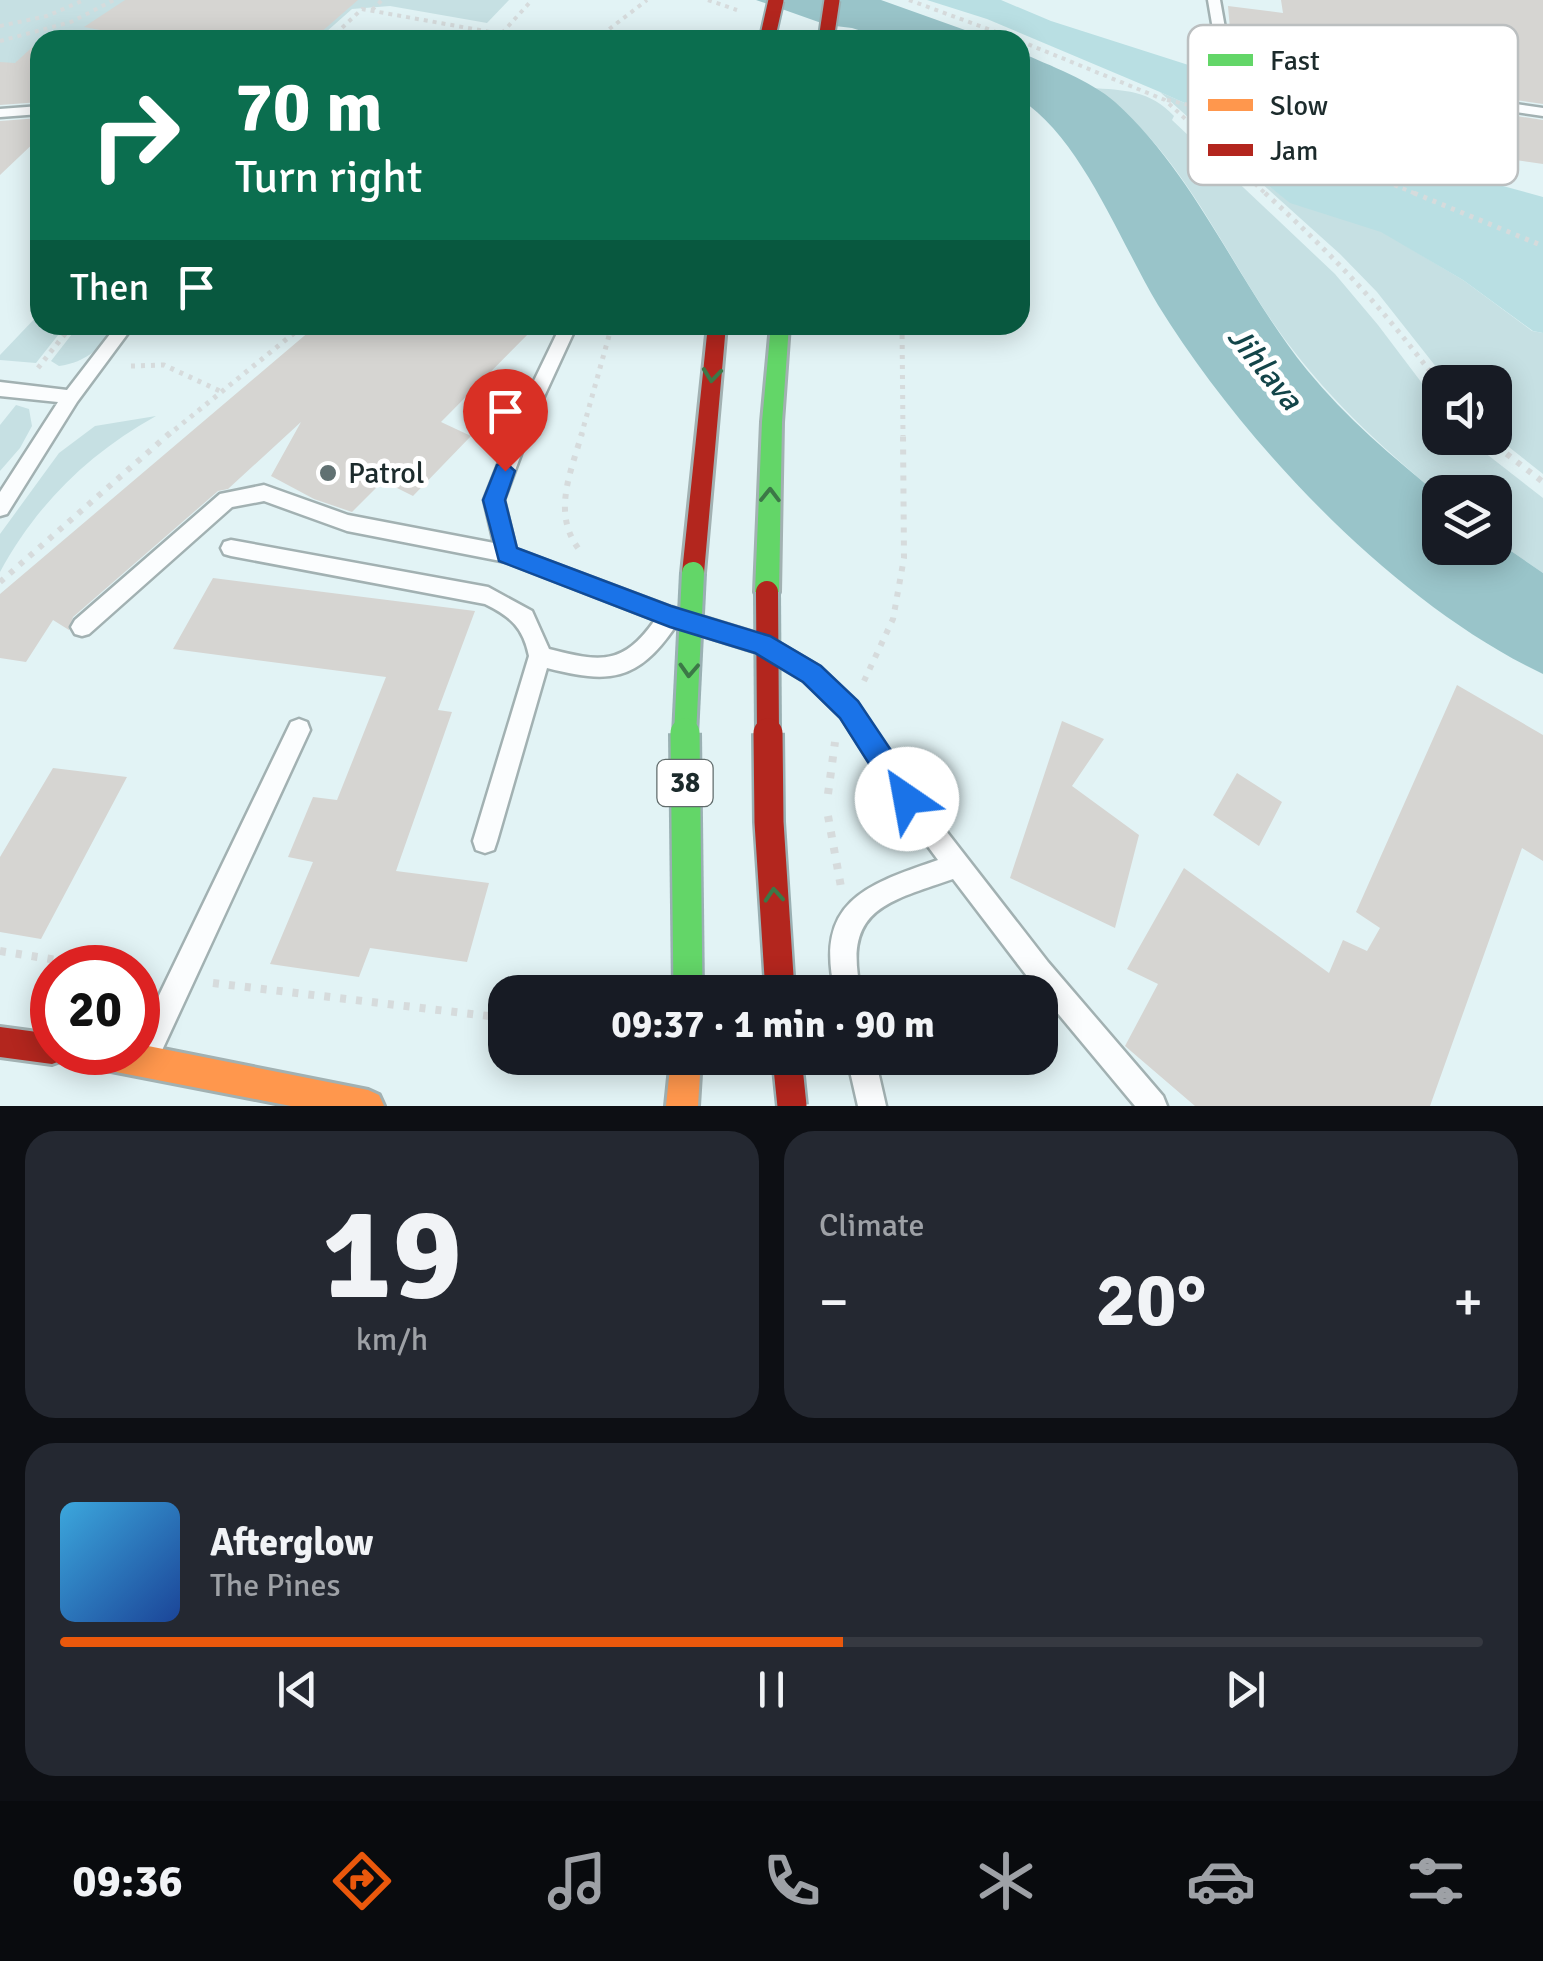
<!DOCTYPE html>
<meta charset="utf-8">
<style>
body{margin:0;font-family:Signika,sans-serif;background:#242831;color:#f1f3f6;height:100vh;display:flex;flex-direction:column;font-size:38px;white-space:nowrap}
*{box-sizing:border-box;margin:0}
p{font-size:32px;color:#9ea1a6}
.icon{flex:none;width:55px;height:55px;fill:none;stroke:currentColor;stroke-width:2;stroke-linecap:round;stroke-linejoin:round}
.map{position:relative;height:1106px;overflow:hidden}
.drawer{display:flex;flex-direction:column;gap:25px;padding:25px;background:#0d0f14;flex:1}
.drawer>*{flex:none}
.hud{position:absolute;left:30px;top:30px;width:1000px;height:305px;border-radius:30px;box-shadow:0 5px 25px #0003;background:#0b6e4f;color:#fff;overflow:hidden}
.tools{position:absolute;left:1422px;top:365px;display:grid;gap:20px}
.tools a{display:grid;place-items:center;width:90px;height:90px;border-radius:20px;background:#171b24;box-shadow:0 5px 25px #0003;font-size:50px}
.speed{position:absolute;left:30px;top:945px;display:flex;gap:20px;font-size:50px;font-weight:700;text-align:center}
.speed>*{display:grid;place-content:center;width:130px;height:130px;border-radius:50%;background:#171b24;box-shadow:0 5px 25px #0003;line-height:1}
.speed .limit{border:15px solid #d22;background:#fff;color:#111}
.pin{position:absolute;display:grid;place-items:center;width:85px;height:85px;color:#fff;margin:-102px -42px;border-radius:50% 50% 50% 0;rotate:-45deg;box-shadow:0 0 10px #0007}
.pin .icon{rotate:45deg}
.me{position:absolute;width:110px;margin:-55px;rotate:327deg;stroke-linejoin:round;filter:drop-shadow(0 0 8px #0008)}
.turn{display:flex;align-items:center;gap:35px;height:210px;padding:0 40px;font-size:45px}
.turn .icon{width:130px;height:130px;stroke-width:2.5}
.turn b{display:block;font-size:70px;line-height:85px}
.then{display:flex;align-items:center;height:95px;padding:0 40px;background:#0003;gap:20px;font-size:38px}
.big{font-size:75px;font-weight:700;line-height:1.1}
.drawer .card{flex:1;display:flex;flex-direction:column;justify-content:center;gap:15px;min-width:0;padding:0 35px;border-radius:30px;background:#242831}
.drawer .dial{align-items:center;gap:0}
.dial b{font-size:130px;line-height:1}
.song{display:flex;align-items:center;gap:30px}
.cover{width:120px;height:120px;border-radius:15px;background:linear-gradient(135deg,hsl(200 70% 55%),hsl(220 70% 35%))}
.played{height:10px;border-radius:5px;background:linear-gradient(90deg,#ea580c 55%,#363941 55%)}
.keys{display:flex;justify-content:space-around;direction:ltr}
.heat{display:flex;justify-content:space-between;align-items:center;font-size:55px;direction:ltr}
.drawer .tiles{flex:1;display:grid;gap:25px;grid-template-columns:1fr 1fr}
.card:last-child{grid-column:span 2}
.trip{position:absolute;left:488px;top:975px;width:570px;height:100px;border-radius:30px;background:#171b24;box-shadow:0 5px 25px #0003;font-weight:700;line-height:100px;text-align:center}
.tab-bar{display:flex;height:160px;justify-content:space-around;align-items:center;background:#090b0e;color:#9ea1a6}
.tab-bar .icon{width:70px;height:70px}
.tab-bar .on{color:#ea580c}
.tab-bar b{font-size:45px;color:#f1f3f6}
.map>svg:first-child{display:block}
.green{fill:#c6e0e3}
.forest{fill:#b9dfe3}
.water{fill:#99c4c9}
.building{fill:#d6d5d2}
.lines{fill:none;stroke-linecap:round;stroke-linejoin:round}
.lane-casing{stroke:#a2b1b2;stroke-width:5}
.fast-casing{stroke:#a2b1b2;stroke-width:6}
.slow-casing{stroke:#a2b1b2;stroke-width:6}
.jam-casing{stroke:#a2b1b2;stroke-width:6}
.path-far3{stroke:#d6dbdc;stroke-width:4;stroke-dasharray:4 5;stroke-linecap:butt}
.path-far2{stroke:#d6dbdc;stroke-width:5;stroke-dasharray:4 6;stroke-linecap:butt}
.path-far1{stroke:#d6dbdc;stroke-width:6;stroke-dasharray:5 8;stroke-linecap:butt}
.path{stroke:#d6dbdc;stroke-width:8;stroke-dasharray:6 10;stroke-linecap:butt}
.lane{fill:#fbfdfe;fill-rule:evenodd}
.fast{fill:#63d668;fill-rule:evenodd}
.slow{fill:#ff974d;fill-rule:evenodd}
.jam{fill:#b3261e;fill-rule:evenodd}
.fast-bridge-far1-casing{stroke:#9ab0b3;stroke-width:28;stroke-linecap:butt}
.fast-bridge-casing{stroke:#9ab0b3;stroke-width:34;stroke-linecap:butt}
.jam-bridge-far2-casing{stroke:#9ab0b3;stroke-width:19;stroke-linecap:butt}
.jam-bridge-far1-casing{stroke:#9ab0b3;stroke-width:28;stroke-linecap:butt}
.jam-bridge-casing{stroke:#9ab0b3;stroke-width:34;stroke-linecap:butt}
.fast-bridge-far1{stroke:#63d668;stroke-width:22}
.fast-bridge{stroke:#63d668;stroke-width:29}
.jam-bridge-far2{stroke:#b3261e;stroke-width:15}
.jam-bridge-far1{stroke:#b3261e;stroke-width:22}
.jam-bridge{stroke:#b3261e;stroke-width:29}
.oneway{stroke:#3c7847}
.route{fill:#1a73e8;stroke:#114b97;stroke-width:2.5}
.poi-dot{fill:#617172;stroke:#fff;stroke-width:4}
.labels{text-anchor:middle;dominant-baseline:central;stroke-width:10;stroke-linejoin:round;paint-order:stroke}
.shield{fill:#fff;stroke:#606b6b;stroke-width:2.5}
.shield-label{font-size:28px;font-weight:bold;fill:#1c2b2c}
.poi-label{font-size:30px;fill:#1c2b2c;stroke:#fff;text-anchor:start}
.water-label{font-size:32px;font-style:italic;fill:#134549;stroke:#fff}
.key{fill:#fff;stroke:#bbbfc0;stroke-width:2.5}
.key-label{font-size:28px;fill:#1c2b2c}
</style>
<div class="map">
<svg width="1543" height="1106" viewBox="0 0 1543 1106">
<rect width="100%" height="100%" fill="#e2f3f5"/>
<path class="green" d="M 0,0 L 509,0 L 487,23 L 390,6 L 352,9 L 317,40 L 40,40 L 0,79 Z
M 1090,88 C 1124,90 1150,90 1174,116 L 1172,120 L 1335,274 L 1378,325 L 1440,407 L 1440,438 L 1466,438 L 1543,498 L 1543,573 L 1495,540 L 1495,492 L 1440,492 L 1440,496 C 1379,445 1322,393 1276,327 C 1223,252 1172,133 1090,88 Z
M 1160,92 L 1214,116 L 1251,141 L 1260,179 L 1290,202 L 1381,231 L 1463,280 L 1532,331 L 1543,333 L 1543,474 L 1495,436 L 1495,382 L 1448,382 L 1377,292 L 1340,254 Z
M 40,313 L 40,325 L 66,325 L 36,363 L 0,360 L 0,355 Z
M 79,325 L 118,325 C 101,348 87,362 59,366 L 51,361 Z
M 16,405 L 29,409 L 32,426 L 20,448 L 0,471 L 0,425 Z
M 156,416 C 88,454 37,504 0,572 L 0,534 L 59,453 L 95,426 Z"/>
<path class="forest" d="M 927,0 L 1001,0 L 1051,21 L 1310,104 L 1444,170 L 1543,197 L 1543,333 L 1533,331 L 1463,280 L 1381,232 L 1290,203 L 1260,179 L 1251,141 L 1214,116 L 1160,92 L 987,19 Z"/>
<path class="water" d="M 756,0 L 881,0 L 993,40 L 890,40 L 852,28 L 827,25 Z
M 1020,52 C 1050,66 1090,80 1115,102 C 1197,176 1238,285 1307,370 C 1346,418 1393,457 1440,496 L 1440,548 L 1495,548 L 1495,540 L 1543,573 L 1543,674 C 1395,604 1244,444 1158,305 C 1120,242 1082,139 1020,99 Z"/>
<path class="building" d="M 125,0 L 358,0 L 312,40 L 153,40 L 84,27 Z
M 1281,0 L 1543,0 L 1543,104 L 1454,91 L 1447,68 L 1346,59 L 1349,71 L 1301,65 L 1300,58 L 1245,50 L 1245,43 L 1231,41 L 1228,6 L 1283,13 Z
M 40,40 L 40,102 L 0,105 L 0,62 L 15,63 Z
M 1458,107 L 1543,120 L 1543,164 L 1472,154 Z
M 40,118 L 40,137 L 0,175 L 0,121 Z
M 317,325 L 537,325 L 441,422 L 471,436 L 413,496 L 383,481 L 352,512 L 314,499 L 271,476 L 301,422 L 228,489 L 218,491 L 73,617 L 69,630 L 53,620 L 26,662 L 0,658 L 0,594 Z
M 213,578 L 475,611 L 438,710 L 452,712 L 396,871 L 489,883 L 467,962 L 370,948 L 359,977 L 270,964 L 313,862 L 288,857 L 313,797 L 337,800 L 386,677 L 173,649 Z
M 1457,685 L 1543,735 L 1543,861 L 1522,848 L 1430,1106 L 1195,1106 L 1125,1046 L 1158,984 L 1127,969 L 1184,868 L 1329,973 L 1343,940 L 1367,951 L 1380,928 L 1356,912 Z
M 1062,721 L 1104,739 L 1072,786 L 1139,835 L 1115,928 L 1010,878 Z
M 53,768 L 127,777 L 41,939 L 0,932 L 0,857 Z
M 1237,773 L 1282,802 L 1259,846 L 1213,815 Z"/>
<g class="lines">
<defs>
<path id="lane" d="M 1208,0 L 1220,0 L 1228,45 L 1266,68 L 1543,108 L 1543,116 L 1263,75 L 1216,47 Z
M 40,106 L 40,114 L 0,117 L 0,109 Z
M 117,325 L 134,325 L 77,402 L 7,514 L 0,516 L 0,492 L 58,402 L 0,396 L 0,382 L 67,390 Z
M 561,325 L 577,325 L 536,414 L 504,500 L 516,549 L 671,607 L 769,637 L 820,667 L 857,703 L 915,791 L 1048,962 L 1163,1096 L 1167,1106 L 1135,1106 L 1030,980 L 953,879 C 887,902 842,909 861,992 L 835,992 C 814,902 865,885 938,860 L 899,807 L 841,717 L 804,681 L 755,652 L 675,627 C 637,682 609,684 547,668 L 497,841 L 494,850 L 485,853 L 476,850 L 473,841 L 529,656 C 523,627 511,617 485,604 L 231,556 L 224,554 L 221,548 L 224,542 L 231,540 L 488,587 L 532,611 L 549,649 C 600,662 623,666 655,620 L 506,562 L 347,531 L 264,501 L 232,507 L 89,634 L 82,636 L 75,634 L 71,627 L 75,620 L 220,494 L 264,485 L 348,515 L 494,543 L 484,500 L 518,414 Z
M 299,719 L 307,722 L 310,730 L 158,1059 L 148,1063 L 138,1059 L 136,1052 L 138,1039 L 291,722 Z
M 847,1058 L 875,1058 L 886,1106 L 858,1106 Z"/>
<path id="fast" d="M 771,325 L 789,325 L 782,422 L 779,592 L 775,599 L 767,602 L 759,599 L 755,592 L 762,422 Z"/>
<path id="slow" d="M 138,1044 L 368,1090 L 379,1095 L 384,1106 L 291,1106 L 70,1063 L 66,1052 L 138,1052 Z
M 671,1058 L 701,1058 L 698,1106 L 666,1106 Z"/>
<path id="jam" d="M 708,325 L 726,325 L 704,573 L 701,580 L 693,583 L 685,580 L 682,573 Z
M 0,1027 L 52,1034 L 52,1052 L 66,1052 L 63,1060 L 52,1064 L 0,1057 Z"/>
</defs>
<use href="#lane" class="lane-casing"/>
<use href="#fast" class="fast-casing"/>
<use href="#slow" class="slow-casing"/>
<use href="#jam" class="jam-casing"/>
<path class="path-far3" d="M 708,0 L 737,10
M 909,0 L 1018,40
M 372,10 L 382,0
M 0,26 L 47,16 L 84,0
M 502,33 L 532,0
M 329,40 L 362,9 L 535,40
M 595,40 L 647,0
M 0,41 L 71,22 L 114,0
M 1020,41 L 1165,100 L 1267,195
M 1167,100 L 1198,107 L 1419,195"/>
<path class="path-far2" d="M 1265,193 C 1334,256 1384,309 1440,385
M 1414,193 L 1543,246
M 902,325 L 903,436
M 131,366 L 164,365 L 222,392
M 38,368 L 72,325
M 167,436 L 304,325
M 581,436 L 612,325"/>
<path class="path-far1" d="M 1486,438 L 1543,482
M 578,548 C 552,512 571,472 582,433
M 0,582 L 170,433
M 864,681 L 893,619 L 904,558 L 903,433"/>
<path class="path" d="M 828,794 L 835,742
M 828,816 L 841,887
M 0,951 L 107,968
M 213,983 L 505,1018"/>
<use href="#lane" class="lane"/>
<use href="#fast" class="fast"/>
<use href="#slow" class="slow"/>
<use href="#jam" class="jam"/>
<defs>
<path id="fast-bridge-far1" d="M 685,735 L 693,573"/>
<path id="fast-bridge" d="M 685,733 L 688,992"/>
<path id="jam-bridge-far2" d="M 767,40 L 776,0
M 826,40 L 832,0"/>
<path id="jam-bridge-far1" d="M 767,592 L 768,735"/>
<path id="jam-bridge" d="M 768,733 L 769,822 L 780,992
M 787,1058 L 792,1106"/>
</defs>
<use href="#fast-bridge-far1" class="fast-bridge-far1-casing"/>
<use href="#fast-bridge" class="fast-bridge-casing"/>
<use href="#jam-bridge-far2" class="jam-bridge-far2-casing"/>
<use href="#jam-bridge-far1" class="jam-bridge-far1-casing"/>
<use href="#jam-bridge" class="jam-bridge-casing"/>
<use href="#fast-bridge-far1" class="fast-bridge-far1"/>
<use href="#fast-bridge" class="fast-bridge"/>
<use href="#jam-bridge-far2" class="jam-bridge-far2"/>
<use href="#jam-bridge-far1" class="jam-bridge-far1"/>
<use href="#jam-bridge" class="jam-bridge"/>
</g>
<defs><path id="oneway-chevron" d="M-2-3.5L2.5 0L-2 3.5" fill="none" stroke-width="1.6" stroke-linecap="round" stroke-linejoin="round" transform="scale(2.5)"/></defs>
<g class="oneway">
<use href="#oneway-chevron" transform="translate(712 375) rotate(96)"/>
<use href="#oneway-chevron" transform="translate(770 495) rotate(-89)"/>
<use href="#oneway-chevron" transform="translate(689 670) rotate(93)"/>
<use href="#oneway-chevron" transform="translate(774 895) rotate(-94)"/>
</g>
<path class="route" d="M 505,462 L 515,471 L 505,500 L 517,548 L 671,606 L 770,636 L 821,666 L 858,701 L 917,789 L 920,799 L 917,808 L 907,812 L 897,808 L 840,718 L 803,682 L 755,653 L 670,627 L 499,561 L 483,500 L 497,465 Z"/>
<circle class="poi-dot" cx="328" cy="473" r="10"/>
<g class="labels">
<rect class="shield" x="657.5" y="760" width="55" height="46" rx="8"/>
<g class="shield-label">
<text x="685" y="783">38</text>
</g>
<g class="poi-label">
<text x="348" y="473">Patrol</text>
</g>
<g class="water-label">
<text transform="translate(1265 368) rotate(51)">Jihlava</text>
</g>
</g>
<rect x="1188" y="25" width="330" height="160" rx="15" class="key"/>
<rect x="1208" y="54" width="45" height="12" fill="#63d668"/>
<rect x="1208" y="99" width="45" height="12" fill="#ff974d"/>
<rect x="1208" y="144" width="45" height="12" fill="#b3261e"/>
<g class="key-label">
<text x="1270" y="70">Fast</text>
<text x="1270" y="115">Slow</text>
<text x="1270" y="160">Jam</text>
</g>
</svg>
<div class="tools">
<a><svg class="icon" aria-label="sound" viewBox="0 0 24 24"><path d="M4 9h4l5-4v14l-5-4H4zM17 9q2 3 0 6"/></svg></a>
<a><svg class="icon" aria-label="layers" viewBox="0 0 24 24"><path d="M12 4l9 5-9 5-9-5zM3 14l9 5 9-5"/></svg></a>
</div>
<div class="speed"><div class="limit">20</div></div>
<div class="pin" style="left:505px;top:471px;background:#d93025"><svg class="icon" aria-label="arrive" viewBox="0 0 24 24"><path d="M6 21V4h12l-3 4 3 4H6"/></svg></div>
<svg class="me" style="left:907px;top:799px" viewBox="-20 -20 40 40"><circle r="19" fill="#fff"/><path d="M0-13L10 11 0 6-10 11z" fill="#1a73e8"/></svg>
<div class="trip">09:37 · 1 min · 90 m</div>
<div class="hud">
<div class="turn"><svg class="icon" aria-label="right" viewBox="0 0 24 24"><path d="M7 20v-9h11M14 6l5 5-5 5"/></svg><div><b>70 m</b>Turn right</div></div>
<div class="then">Then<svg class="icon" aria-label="arrive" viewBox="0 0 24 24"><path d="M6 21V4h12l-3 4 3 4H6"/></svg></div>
</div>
</div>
<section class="drawer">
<div class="tiles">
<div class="card dial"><b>19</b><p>km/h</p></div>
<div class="card"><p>Climate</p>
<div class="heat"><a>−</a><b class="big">20°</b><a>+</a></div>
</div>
<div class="card">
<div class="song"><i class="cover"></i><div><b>Afterglow</b><p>The Pines</p></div></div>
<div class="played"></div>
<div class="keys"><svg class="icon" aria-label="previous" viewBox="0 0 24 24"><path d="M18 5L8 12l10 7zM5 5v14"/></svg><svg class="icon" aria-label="pause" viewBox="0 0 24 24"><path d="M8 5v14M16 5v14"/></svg><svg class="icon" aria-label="next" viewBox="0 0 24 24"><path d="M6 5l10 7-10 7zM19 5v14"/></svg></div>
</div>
</div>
</section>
<nav class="tab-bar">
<b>09:36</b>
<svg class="icon on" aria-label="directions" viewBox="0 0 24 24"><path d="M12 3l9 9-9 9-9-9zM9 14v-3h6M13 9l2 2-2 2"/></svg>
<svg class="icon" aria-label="music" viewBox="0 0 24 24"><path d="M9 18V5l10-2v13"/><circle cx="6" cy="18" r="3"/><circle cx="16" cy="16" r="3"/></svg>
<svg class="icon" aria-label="phone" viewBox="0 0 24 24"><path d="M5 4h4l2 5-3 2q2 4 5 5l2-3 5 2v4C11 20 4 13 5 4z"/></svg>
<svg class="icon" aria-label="climate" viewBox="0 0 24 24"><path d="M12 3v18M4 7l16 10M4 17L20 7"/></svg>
<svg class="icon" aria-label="car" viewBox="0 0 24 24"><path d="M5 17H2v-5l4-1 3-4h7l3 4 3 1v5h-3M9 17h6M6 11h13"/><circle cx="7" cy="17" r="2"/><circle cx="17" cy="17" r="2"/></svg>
<svg class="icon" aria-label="filters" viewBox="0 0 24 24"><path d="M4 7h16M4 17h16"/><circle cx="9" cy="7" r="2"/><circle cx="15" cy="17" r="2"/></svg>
</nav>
